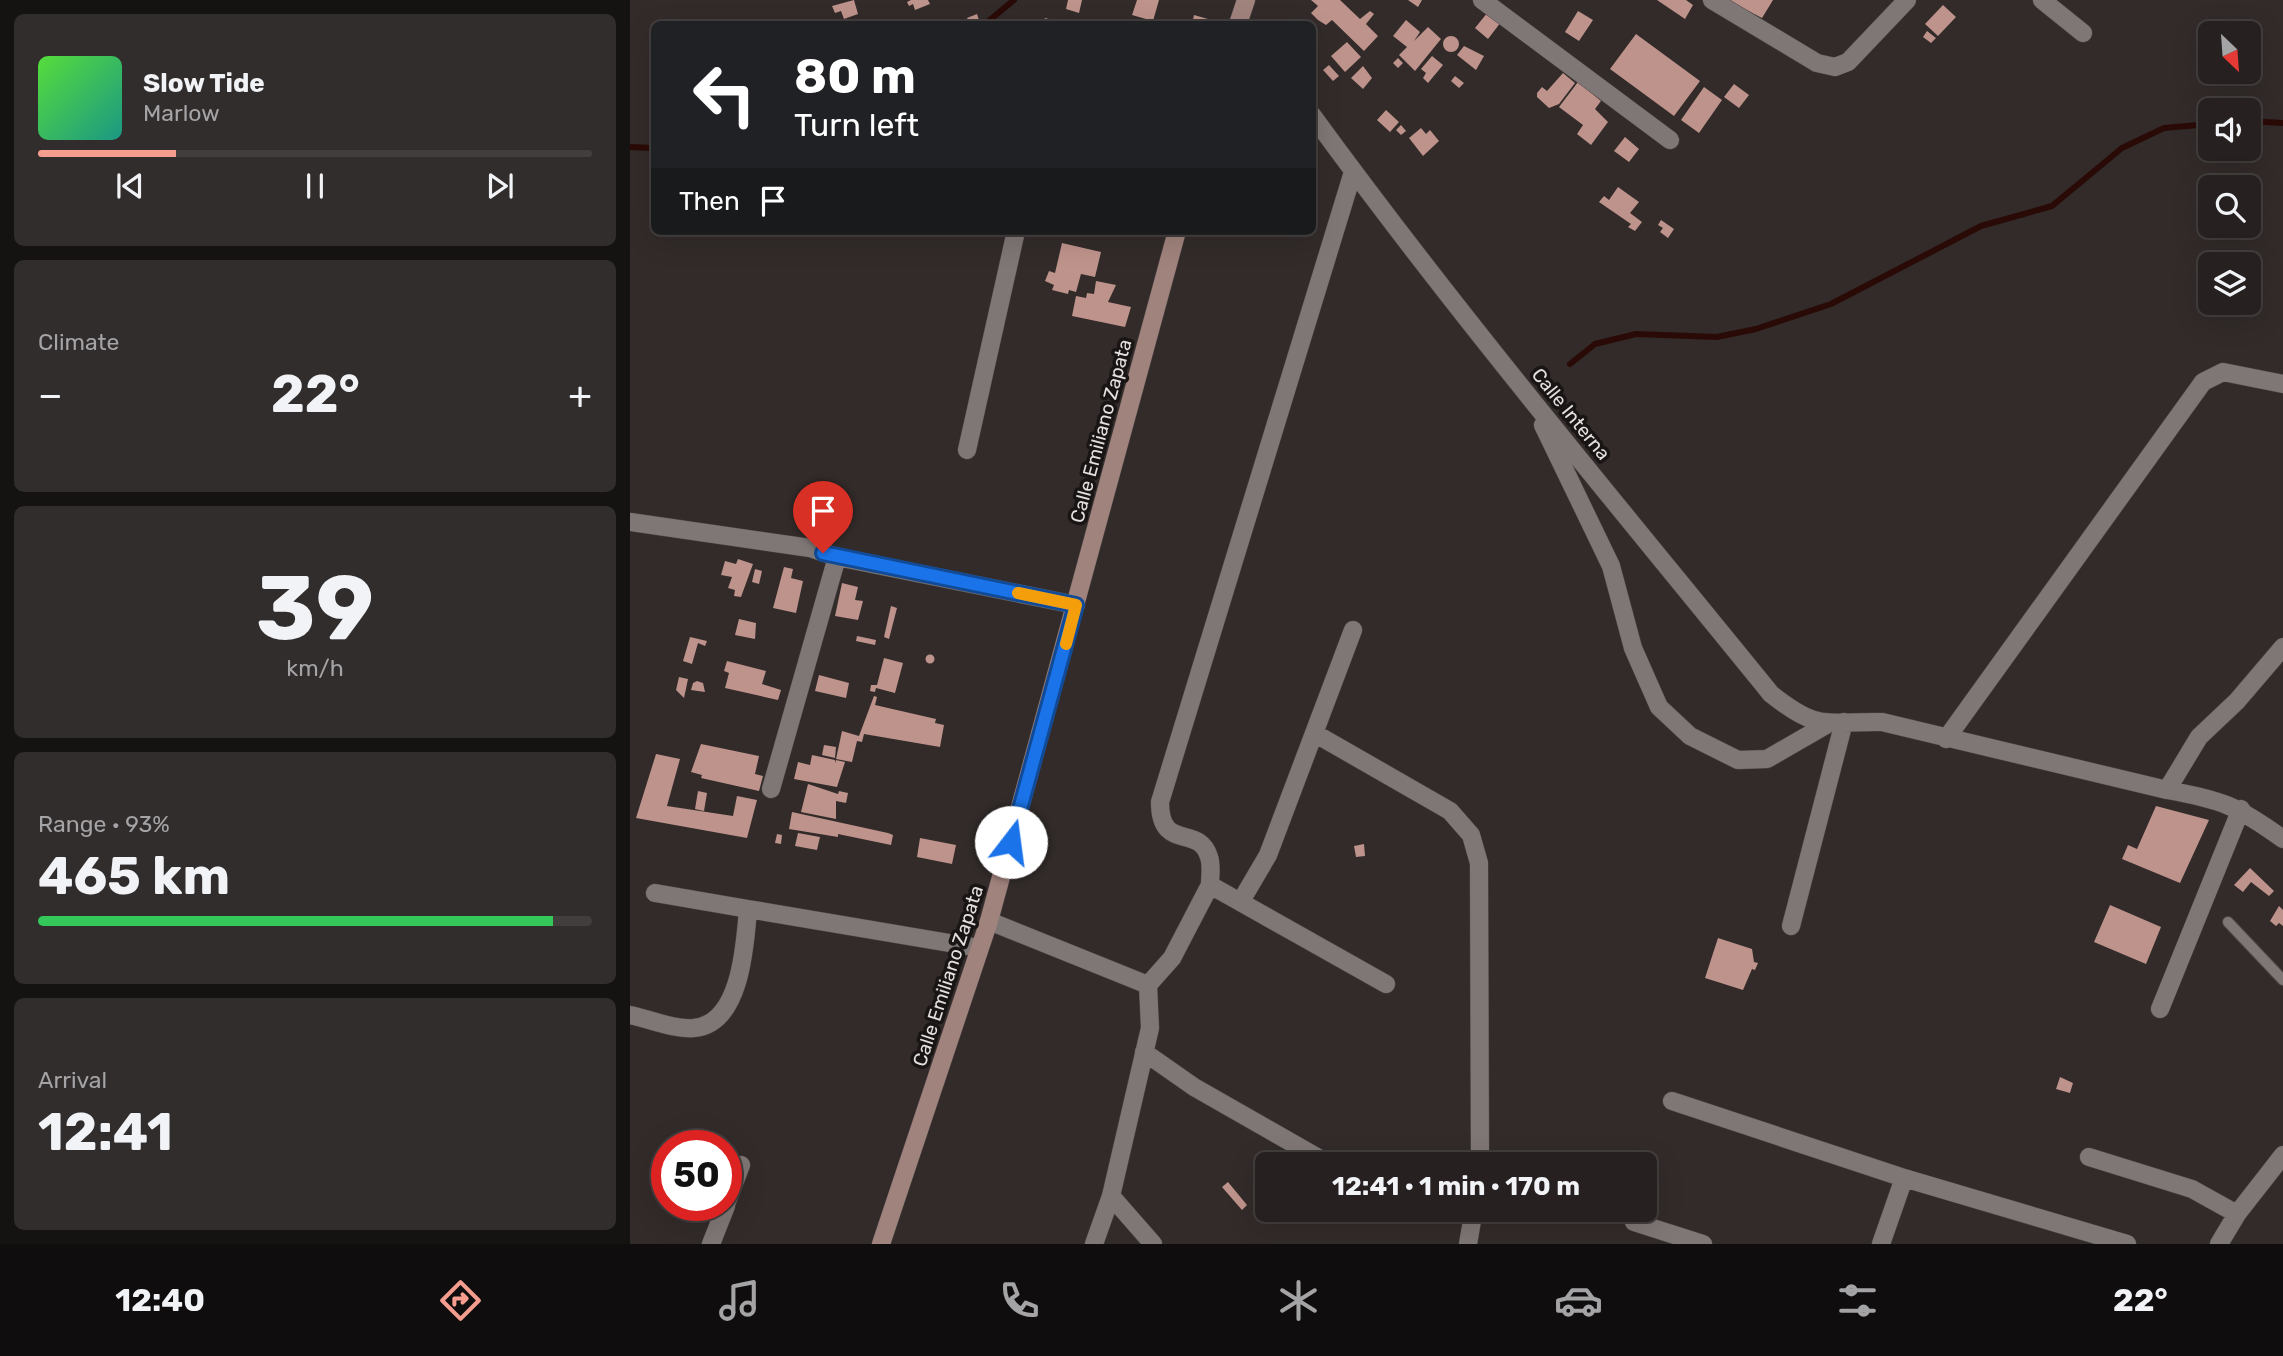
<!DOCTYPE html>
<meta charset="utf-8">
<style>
body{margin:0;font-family:Rubik,sans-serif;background:#322d2d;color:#f1f3f6;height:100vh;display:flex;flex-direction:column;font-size:26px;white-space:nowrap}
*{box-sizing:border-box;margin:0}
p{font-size:23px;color:#a4a3a5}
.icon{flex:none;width:38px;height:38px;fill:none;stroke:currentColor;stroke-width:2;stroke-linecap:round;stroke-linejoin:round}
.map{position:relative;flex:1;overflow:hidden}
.side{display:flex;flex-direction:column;gap:14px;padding:14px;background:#151212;width:630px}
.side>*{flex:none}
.guide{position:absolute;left:21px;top:21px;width:665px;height:214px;border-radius:10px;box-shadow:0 7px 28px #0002,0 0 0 2px #423e3e;background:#202124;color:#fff;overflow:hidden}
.needle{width:46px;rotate:155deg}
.buttons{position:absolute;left:1568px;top:21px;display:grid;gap:14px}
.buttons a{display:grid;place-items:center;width:63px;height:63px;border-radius:10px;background:#262020;box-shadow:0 7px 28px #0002,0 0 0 2px #423e3e;font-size:35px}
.speed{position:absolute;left:21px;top:1130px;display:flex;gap:14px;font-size:35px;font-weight:700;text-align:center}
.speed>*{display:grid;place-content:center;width:91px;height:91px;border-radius:50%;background:#262020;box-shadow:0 7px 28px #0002,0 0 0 2px #423e3e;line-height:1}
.speed .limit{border:10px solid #d22;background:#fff;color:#111}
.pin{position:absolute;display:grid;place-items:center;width:60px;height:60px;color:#fff;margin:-72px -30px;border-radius:50% 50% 50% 0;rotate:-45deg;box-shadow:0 0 7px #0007}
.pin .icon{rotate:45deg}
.me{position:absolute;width:77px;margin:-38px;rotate:15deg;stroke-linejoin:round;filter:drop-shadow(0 0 5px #0008)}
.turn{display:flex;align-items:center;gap:24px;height:147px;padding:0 28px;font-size:32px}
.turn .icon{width:91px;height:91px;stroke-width:2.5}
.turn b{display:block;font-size:49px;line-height:60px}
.then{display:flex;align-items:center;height:66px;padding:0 28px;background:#0003;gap:14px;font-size:26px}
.big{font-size:52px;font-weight:700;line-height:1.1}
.side .card{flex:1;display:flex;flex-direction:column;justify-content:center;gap:10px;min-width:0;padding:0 24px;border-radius:10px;background:#322d2d}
.side .dial{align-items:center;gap:0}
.dial b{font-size:91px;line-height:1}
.song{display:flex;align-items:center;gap:21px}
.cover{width:84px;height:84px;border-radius:10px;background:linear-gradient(135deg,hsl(110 70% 55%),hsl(170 70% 35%))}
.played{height:7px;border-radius:4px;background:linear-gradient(90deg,#f59d8e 25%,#423e3e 25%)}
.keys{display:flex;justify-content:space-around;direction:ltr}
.heat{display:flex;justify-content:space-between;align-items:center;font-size:38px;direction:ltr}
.charge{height:10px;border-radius:5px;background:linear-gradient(90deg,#34c759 93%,#423e3e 0)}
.trip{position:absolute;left:625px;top:1152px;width:402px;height:70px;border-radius:10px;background:#262020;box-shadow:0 7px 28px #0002,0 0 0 2px #423e3e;font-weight:700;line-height:70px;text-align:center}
.dock{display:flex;height:112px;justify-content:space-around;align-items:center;background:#0f0d0d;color:#a4a3a5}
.dock .icon{width:49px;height:49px}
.dock .selected{color:#f59d8e}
.dock b{font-size:32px;color:#f1f3f6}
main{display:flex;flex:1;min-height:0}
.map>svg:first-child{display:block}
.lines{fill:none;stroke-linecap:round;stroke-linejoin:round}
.stream{stroke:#2a0a06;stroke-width:6}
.building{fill:#be938b}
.lane-casing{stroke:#4f4948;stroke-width:12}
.street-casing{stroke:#4f4948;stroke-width:19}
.secondary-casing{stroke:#4f4948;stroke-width:19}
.lane{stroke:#7f7775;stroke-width:10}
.street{stroke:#7f7775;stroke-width:18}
.secondary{stroke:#a1837d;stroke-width:18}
.route-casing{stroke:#114b97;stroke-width:18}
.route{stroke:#1a73e8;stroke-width:12}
.slow{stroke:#f59e0b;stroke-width:12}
.labels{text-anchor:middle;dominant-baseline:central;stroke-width:7;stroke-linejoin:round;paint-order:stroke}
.street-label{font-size:19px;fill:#e4e0df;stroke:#181514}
</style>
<main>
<section class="side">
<div class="card">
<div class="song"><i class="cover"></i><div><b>Slow Tide</b><p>Marlow</p></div></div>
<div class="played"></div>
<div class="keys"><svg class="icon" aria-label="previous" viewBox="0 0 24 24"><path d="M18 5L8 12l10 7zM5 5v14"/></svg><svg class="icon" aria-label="pause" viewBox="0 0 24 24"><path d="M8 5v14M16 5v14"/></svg><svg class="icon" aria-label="next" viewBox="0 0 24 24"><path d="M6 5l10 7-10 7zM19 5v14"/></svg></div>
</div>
<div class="card"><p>Climate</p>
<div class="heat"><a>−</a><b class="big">22°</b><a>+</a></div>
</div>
<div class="card dial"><b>39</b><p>km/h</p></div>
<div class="card"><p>Range · 93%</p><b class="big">465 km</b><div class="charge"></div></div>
<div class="card"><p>Arrival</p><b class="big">12:41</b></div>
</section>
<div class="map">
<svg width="1653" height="1244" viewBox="0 0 1653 1244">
<rect width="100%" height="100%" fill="#322b2a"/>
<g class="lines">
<path class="stream" d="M 355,24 L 384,0
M 1619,121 L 1653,123
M 0,147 L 24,148
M 940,364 L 965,344 L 1006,334 L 1087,337 L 1126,329 L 1201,304 L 1351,226 L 1422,206 L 1492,148 L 1534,128 L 1580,124"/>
</g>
<path class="building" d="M 224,0 L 228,14 L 214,19 L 211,11 L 205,13 L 202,6 Z
M 281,0 L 298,0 L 300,4 L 285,10 L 283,4 L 279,6 L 277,2 Z
M 438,0 L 452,0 L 449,13 L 436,9 Z
M 507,0 L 529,0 L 523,21 L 502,15 Z
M 681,0 L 710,0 L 730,19 L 740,11 L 744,14 L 736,24 L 748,36 L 734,51 L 702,20 L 696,25 L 688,20 L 681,13 L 688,6 Z
M 778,0 L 792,0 L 788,7 Z
M 1027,0 L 1056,0 L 1063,5 L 1055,19 Z
M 1097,0 L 1143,0 L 1132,18 Z
M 1313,5 L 1326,17 L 1308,36 L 1295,24 Z
M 948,11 L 963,20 L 949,41 L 935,32 Z
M 858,12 L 871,22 L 858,39 L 845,28 Z
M 347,14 L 350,23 L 340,24 L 337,18 Z
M 564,15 L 578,19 L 576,24 L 562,24 Z
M 415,18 L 437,24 L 413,24 Z
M 540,19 L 554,24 L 538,24 Z
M 298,20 L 306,24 L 288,24 Z
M 776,20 L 790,32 L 784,41 L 798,27 L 811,39 L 785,71 L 769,55 L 777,47 L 763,36 Z
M 1297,31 L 1306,38 L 1301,43 L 1293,37 Z
M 1006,34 L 1070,81 L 1044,116 L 980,69 Z
M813 44a8 8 0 1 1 16 0a8 8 0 1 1-16 0Z
M 717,42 L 731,57 L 715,72 L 701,56 Z
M 834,46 L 854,56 L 846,70 L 827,55 Z
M 802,56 L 813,65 L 798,83 L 793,78 L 796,73 L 791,69 Z
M 768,58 L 773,63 L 768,68 L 763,63 Z
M 699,65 L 709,76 L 703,81 L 693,70 Z
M 733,66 L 742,78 L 733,89 L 721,78 Z
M 933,73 L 945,83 L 929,104 L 919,108 L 907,97 L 907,93 L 912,87 L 917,91 Z
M 825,76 L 834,83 L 829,88 L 821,81 Z
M 948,82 L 971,101 L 965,109 L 978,122 L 961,145 L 947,134 L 953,125 L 929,107 Z
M 1104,84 L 1119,95 L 1109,108 L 1094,97 Z
M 1074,87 L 1092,100 L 1069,133 L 1051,120 Z
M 756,110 L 769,122 L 760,132 L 747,120 Z
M 771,125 L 776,131 L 771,135 L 766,130 Z
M 791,128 L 796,134 L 800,130 L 809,141 L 793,156 L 779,138 Z
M 995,137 L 1009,149 L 999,162 L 984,151 Z
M 988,187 L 1009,202 L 1000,213 L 1012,222 L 1005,231 L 998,227 L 1001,224 L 969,202 L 974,196 L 979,200 Z
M 1031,220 L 1044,229 L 1038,238 L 1030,232 L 1033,228 L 1028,225 Z
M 432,243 L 471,252 L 465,277 L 451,274 L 446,292 L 439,290 L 438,294 L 422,290 L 424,285 L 415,281 L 419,271 L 425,273 Z
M 466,281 L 486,285 L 478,302 L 501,307 L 495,327 L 442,316 L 446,296 L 456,298 L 457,293 L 464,294 Z
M 108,559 L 123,564 L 111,597 L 104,596 L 105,590 L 98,588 L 102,577 L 91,575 L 95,561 L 106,564 Z
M 154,567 L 163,569 L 161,578 L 173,581 L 166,613 L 143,608 Z
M 125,569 L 132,571 L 129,584 L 122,582 Z
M 212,583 L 228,587 L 225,600 L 233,601 L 228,620 L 205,616 Z
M 261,606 L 267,608 L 259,639 L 254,637 Z
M 109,619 L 126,623 L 125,639 L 105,635 Z
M 227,636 L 246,640 L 245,645 L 226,641 Z
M 60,637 L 77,641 L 75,646 L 68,643 L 62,664 L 53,661 Z
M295.5 659a4.5 4.5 0 1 1 9 0a4.5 4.5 0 1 1-9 0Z
M 254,658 L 273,663 L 265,693 L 246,688 L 245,692 L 240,691 L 241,685 L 247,685 Z
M 97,661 L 136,671 L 132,684 L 151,690 L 148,700 L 95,688 L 99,673 L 94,671 Z
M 189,675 L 219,683 L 216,698 L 185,691 Z
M 49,677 L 58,679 L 54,698 L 46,690 Z
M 67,681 L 73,683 L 75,692 L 61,690 L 63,683 Z
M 244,696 L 247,697 L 245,705 L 306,719 L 305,723 L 314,725 L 310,747 L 234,734 L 232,742 L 227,741 L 222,762 L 206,759 L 212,731 L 229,736 Z
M 71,744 L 129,756 L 125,774 L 133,776 L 129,791 L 71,778 L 72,775 L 61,772 Z
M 194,745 L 206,747 L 205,758 L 192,755 Z
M 26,754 L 50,759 L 37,806 L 103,816 L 107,796 L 127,800 L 117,838 L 6,818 Z
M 182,755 L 205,760 L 205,763 L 206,760 L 215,762 L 207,787 L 164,779 L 168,762 L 180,765 Z
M 178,784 L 208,794 L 209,791 L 218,793 L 216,803 L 206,801 L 206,819 L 171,812 Z
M 68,791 L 77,793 L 74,811 L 65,809 Z
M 1526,806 L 1579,820 L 1550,883 L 1492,859 L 1498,845 L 1507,849 Z
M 162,812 L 258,833 L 263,835 L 261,845 L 208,834 L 208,837 L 159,829 Z
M 168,833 L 190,837 L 187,850 L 165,846 Z
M 147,834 L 152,835 L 151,844 L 145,843 Z
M 290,838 L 326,845 L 322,864 L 287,857 Z
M 734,844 L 735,856 L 726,857 L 724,846 Z
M 1620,868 L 1644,891 L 1639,896 L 1621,882 L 1613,892 L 1604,885 Z
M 1480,905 L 1531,927 L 1516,964 L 1464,942 Z
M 1649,906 L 1653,910 L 1653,926 L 1649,923 L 1646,926 L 1640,921 Z
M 1088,938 L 1122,949 L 1124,962 L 1128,963 L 1125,970 L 1122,969 L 1113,990 L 1075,978 Z
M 1430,1077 L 1443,1083 L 1440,1093 L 1426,1089 Z
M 598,1182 L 617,1205 L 612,1210 L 592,1187 Z"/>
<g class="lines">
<defs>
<path id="lane" d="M 1598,922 L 1653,980"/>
<path id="street" d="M 852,0 L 1040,140
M 1082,0 L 1187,63 L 1205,67 L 1218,62 L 1277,0
M 1412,0 L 1453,33
M 682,115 C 827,314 986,503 1141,694 C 1189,732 1194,721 1252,722 L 1537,790 C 1593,800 1607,806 1653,839
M 723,172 L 530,802 C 530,853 569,823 579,857 C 582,865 580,877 580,885 L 756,984
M 913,425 L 981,566 L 1003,648 L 1029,707 L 1060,736 L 1108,760 L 1137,759 L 1196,725
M 337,450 L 386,231
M 0,522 L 180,548 L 207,557 L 446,605
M 684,733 L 820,811 L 841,835 L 849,863 L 850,1164
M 1316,739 L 1573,382 L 1593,372 L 1653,384
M 141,789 L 207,557
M 1537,790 L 1569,737 L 1607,701 L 1653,647
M 25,893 L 118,909
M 611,901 L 638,855 L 723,630
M 359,921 L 518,985
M 1161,926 L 1214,722
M 1530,1009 L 1611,809
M 0,1015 C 19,1019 45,1030 64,1028 C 111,1024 115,945 118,909 L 349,948
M 514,1052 L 564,1087 L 699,1164
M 1042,1101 L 1274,1178
M 1459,1157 L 1562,1189 L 1607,1214
M 481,1196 L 523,1244
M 96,1204 L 111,1165
M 1004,1222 L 1073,1244
M 81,1244 L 96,1206
M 464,1244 L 481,1196 L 520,1028 L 518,985 L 542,958 L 580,885
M 838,1244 L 844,1209
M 1251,1244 L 1274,1178 L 1497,1244
M 1589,1244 L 1607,1214 L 1653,1155"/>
<path id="secondary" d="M 608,24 L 616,0
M 251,1244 L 359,921 L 547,231"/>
</defs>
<use href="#lane" class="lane-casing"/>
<use href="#street" class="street-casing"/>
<use href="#secondary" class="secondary-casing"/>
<use href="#lane" class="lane"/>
<use href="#street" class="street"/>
<use href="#secondary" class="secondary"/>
</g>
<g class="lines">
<defs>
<path id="route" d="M 193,553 L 446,605 L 381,842"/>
</defs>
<use href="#route" class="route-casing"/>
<use href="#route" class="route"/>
<path class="slow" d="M 388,593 L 446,605 L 436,644"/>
</g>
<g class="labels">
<g class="street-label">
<text transform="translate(941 414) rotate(51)">Calle Interna</text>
<text transform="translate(471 431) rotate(-75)">Calle Emiliano Zapata</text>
<text transform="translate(318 976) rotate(-72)">Calle Emiliano Zapata</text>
</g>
</g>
</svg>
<div class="buttons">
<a><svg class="needle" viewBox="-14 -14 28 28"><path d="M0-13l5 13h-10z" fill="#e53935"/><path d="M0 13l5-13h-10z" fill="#a4a3a5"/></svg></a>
<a><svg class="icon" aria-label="sound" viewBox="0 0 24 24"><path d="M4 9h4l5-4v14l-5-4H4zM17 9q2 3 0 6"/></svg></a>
<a><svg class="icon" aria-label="search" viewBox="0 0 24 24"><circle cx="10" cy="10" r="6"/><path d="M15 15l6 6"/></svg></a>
<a><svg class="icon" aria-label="layers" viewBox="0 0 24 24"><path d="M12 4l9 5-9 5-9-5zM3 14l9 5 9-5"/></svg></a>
</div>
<div class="speed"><div class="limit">50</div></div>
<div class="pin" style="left:193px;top:553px;background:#d93025"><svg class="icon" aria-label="arrive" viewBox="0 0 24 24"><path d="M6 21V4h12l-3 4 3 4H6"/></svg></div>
<svg class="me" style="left:381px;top:842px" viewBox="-20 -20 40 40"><circle r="19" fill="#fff"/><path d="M0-13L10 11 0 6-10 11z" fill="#1a73e8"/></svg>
<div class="trip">12:41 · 1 min · 170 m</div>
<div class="guide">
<div class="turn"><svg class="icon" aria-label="left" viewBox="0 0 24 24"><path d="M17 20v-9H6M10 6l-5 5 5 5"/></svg><div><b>80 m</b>Turn left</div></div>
<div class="then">Then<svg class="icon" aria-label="arrive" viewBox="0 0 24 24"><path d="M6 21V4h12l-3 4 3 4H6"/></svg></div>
</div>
</div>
</main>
<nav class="dock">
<b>12:40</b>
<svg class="icon selected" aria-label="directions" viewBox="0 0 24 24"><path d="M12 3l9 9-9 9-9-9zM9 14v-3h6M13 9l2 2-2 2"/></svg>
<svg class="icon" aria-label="music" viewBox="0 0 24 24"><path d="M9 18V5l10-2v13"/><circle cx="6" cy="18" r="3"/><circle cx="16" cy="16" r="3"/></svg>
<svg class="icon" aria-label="phone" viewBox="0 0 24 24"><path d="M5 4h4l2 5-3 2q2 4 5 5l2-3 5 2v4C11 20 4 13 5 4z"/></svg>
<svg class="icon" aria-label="climate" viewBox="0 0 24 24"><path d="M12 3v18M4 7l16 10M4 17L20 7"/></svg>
<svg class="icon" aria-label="car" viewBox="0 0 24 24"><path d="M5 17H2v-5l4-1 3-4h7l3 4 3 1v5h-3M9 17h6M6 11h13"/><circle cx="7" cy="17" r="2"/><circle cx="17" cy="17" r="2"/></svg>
<svg class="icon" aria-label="filters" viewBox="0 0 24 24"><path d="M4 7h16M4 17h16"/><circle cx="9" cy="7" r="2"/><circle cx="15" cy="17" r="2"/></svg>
<b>22°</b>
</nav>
